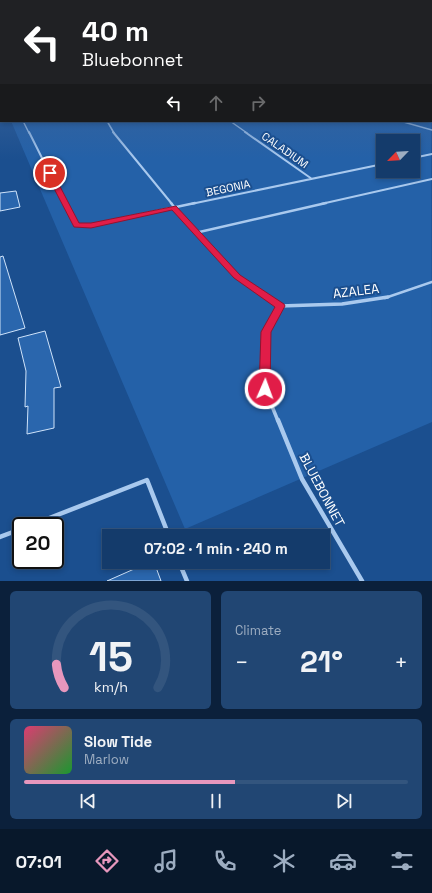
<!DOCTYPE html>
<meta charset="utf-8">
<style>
body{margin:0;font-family:"Space Grotesk",sans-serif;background:#214673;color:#f1f3f6;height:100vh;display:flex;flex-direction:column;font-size:15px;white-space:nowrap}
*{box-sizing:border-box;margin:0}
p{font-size:13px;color:#9dadc1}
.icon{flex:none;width:22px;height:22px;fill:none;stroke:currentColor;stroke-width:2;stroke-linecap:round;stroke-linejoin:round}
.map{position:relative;height:581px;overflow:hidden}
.drawer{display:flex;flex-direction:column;gap:10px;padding:10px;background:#0b203b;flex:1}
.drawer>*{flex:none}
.guide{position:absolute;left:0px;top:0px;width:432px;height:122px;box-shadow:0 2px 6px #0003,0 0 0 1px #33557e;background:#202124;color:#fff;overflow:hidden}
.needle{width:26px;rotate:245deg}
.fabs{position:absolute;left:376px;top:134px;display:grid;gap:8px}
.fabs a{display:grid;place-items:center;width:44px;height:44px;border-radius:0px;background:#143b6b;box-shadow:0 2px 6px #0003,0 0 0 1px #33557e;font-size:20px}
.speed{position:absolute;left:12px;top:517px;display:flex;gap:8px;font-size:20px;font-weight:700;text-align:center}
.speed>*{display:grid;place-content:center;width:52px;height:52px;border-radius:50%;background:#143b6b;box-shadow:0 2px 6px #0003,0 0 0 1px #33557e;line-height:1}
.speed .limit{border:2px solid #111;border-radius:6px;background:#fff;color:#111}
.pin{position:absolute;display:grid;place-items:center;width:34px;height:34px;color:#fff;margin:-17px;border:2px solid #fff;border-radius:50%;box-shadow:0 1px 4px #0007}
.me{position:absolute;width:44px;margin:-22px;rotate:2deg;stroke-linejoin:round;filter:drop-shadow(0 0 3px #0008)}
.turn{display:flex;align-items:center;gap:14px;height:84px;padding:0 16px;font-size:18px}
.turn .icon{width:52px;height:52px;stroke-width:2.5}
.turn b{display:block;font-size:28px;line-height:34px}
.lanes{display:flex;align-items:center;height:38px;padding:0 16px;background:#0003;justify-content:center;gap:20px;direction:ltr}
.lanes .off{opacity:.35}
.big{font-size:30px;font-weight:800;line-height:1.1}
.drawer .tile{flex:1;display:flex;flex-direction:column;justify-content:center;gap:6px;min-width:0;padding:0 14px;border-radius:6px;background:#214673}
.drawer .dial{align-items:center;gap:0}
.dial svg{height:104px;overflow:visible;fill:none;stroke:#33557e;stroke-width:7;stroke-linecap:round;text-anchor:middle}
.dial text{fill:#f1f3f6;stroke:none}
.song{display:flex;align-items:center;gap:12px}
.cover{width:48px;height:48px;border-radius:6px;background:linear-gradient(135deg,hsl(340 70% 55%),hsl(130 70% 35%))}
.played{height:4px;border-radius:2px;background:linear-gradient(90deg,#e797bd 55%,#33557e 55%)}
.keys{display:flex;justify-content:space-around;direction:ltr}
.heat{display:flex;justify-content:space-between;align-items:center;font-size:22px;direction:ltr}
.drawer .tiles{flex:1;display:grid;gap:10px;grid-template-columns:1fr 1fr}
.tile:last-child{grid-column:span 2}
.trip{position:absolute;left:102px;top:529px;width:228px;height:40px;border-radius:0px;background:#143b6b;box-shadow:0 2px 6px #0003,0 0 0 1px #33557e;font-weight:800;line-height:40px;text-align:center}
.menu{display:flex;height:64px;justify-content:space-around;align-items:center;background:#08182b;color:#9dadc1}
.menu .icon{width:28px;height:28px}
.menu .selected{color:#e797bd}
.menu b{font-size:18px;color:#f1f3f6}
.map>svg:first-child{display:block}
.green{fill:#2461a8;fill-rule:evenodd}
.building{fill:#2a66ad;stroke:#cfe3fa}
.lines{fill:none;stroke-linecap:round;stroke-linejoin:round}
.lane-far4{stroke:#a9c9ee;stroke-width:1.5}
.lane-far3{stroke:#a9c9ee;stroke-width:2}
.lane-far2{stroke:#a9c9ee;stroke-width:2.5}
.lane-far1{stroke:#a9c9ee;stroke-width:3.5}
.lane{stroke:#a9c9ee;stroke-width:4.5}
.route{fill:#e11d48;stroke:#92132f}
.labels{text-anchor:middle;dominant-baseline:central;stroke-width:4;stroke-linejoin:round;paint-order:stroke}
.far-street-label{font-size:11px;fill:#fff;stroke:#1b4f8f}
.street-label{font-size:13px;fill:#fff;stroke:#1b4f8f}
</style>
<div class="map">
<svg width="432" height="581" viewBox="0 0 432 581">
<rect width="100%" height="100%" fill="#1b4f8f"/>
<path class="green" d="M 431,78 L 432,422 L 185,529 L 11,121 L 431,121 ZM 383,141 L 413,141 L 413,171 L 383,171 Z"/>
<path class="building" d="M 16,191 L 20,207 L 0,211 L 0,193 Z
M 3,256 L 25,328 L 0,335 L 0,257 Z
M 45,331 L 61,387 L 54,388 L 54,428 L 27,434 L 28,406 L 25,407 L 26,371 L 18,338 Z
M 150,562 L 154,562 L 161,581 L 107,581 Z"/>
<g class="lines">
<path class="lane-far4" d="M 23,121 L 29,133
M 107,121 L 114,133
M 230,121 L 247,133
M 400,121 L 432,130"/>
<path class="lane-far3" d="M 29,132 L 65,204
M 113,132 L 172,204
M 245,132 L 312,179
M 413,158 L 432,154
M 191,204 L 383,164
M 321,204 L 432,179"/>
<path class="lane-far2" d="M 65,203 L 76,225 L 91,225 L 195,203
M 171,203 L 195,233 L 237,276 L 268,298
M 195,233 L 326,203
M 385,298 L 432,282"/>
<path class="lane-far1" d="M 267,297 L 280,306 L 266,332 L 265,389 L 278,421
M 280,306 L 342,304 L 388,297"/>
<path class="lane" d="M 278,420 L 302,479 L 362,581
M 29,526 L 147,480 L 169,536
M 0,537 L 21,529
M 179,562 L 187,581"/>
</g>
<linearGradient id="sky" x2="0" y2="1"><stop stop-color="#0f2b4f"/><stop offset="0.49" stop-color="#39639b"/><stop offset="1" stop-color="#39639b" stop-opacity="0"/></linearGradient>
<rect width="432" height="159" fill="url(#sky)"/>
<path class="route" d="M 50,171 L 53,173 L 79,223 L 91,223 L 176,206 L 240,275 L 284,304 L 285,306 L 271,332 L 270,389 L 269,392 L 261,392 L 259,389 L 261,332 L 275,307 L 234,278 L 172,210 L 91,228 L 74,227 L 46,173 Z"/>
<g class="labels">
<g class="far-street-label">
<text transform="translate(285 150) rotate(35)">CALADIUM</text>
<text transform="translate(228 188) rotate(-12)">BEGONIA</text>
</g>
<g class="street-label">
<text transform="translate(356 291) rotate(-7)">AZALEA</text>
<text transform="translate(322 490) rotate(62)">BLUEBONNET</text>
</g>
</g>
</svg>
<div class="fabs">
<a><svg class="needle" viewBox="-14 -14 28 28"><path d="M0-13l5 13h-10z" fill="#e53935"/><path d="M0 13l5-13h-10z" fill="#9dadc1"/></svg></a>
</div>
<div class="speed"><div class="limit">20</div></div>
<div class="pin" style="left:50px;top:173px;background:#d93025"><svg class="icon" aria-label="arrive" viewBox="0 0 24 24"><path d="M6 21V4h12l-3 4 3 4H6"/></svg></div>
<svg class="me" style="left:265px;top:389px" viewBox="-20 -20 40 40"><circle r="17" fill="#e11d48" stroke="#fff" stroke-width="3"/><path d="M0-11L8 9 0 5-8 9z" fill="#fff"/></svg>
<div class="trip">07:02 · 1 min · 240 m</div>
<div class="guide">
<div class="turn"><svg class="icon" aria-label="left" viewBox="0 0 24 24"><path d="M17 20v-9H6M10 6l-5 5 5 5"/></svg><div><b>40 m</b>Bluebonnet</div></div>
<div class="lanes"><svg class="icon" aria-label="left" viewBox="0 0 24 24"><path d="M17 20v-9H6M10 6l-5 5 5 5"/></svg><svg class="icon off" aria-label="ahead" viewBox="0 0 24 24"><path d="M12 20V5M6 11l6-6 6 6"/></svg><svg class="icon off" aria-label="right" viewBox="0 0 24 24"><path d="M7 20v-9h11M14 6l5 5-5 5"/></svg></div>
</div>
</div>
<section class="drawer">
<div class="tiles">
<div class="tile dial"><svg viewBox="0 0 100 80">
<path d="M14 69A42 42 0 1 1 86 69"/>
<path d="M14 69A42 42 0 0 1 8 51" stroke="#e797bd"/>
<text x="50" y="56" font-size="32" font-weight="700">15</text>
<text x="50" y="72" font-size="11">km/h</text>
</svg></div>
<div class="tile"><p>Climate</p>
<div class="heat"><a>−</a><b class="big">21°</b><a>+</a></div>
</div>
<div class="tile">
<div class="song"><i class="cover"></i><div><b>Slow Tide</b><p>Marlow</p></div></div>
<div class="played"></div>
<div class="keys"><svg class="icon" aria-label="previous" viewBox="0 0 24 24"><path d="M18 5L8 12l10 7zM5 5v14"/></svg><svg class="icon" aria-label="pause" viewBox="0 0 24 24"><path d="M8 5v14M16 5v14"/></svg><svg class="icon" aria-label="next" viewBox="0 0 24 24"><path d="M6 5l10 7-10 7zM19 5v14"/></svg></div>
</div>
</div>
</section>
<nav class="menu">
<b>07:01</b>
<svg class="icon selected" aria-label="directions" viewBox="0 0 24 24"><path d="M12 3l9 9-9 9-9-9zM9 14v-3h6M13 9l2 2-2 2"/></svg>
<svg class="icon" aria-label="music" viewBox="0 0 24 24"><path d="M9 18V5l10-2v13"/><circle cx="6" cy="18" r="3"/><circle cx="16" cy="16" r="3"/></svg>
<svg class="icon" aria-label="phone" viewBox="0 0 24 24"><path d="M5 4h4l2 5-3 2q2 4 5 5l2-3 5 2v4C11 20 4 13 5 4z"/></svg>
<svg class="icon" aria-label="climate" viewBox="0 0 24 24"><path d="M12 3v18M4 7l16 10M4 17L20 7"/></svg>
<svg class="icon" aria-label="car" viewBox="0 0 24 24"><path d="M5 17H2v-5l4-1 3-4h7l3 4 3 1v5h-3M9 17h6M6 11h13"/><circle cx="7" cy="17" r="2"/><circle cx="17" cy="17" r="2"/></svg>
<svg class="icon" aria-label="filters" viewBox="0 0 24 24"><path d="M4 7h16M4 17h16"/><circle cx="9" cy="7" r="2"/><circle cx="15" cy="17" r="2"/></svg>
</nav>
